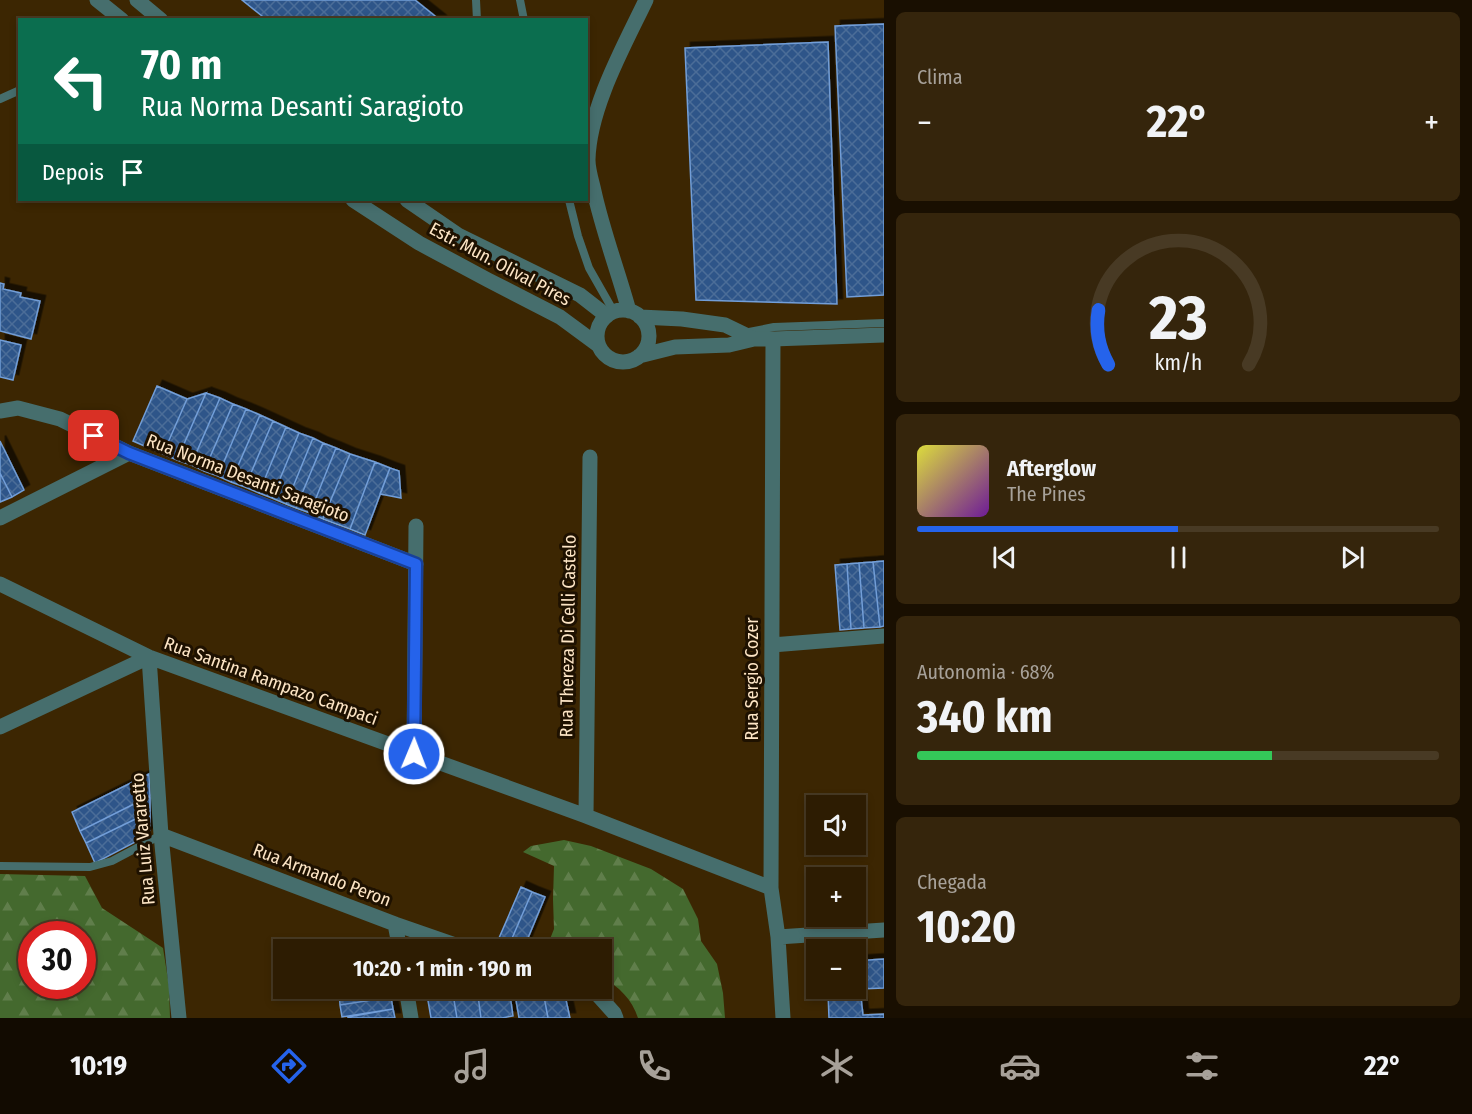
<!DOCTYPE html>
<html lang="pt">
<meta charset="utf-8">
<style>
body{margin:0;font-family:"Fira Sans Condensed",sans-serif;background:#35250c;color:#f1f3f6;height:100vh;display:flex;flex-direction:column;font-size:22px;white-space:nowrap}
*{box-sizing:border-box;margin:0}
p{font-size:20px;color:#a7a199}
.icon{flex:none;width:33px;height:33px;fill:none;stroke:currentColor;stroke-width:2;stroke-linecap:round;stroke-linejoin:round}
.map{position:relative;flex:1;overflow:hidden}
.details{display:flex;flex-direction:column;gap:12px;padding:12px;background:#190f01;width:588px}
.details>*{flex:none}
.hud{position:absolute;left:18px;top:18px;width:570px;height:183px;border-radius:0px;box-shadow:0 3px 9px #0003,0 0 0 2px #483a24;background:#0b6e4f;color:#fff;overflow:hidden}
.tools{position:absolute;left:806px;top:795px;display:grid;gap:12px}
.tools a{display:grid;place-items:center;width:60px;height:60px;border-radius:0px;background:#2d1c02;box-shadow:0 3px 9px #0003,0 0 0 2px #483a24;font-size:30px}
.speed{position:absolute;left:18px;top:921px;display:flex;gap:12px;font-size:30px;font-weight:700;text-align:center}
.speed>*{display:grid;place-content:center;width:78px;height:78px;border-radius:50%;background:#2d1c02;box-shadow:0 3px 9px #0003,0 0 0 2px #483a24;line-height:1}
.speed .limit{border:9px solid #d22;background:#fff;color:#111}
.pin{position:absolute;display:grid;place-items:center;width:51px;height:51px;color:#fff;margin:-26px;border-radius:12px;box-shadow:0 3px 9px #0006}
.me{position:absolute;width:66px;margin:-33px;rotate:1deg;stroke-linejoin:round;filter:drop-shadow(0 0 4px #0008)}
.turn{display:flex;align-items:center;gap:21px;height:126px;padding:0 24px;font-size:27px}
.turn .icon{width:78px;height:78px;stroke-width:2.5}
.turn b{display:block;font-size:42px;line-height:51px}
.then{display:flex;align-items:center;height:57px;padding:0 24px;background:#0003;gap:12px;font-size:22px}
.big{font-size:45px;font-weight:700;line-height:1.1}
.details .widget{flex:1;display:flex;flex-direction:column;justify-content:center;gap:9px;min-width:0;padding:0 21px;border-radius:9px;background:#35250c}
.details .dial{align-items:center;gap:0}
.dial svg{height:156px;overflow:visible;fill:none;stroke:#483a24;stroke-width:7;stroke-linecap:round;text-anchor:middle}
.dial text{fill:#f1f3f6;stroke:none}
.song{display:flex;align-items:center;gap:18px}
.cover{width:72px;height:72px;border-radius:9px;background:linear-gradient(135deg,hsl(60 70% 55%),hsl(280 70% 35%))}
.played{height:6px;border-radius:3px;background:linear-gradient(90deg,#2563eb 50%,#483a24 50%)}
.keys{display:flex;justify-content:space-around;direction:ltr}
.heat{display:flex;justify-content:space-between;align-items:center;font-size:33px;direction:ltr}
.charge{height:9px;border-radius:4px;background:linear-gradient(90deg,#34c759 68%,#483a24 0)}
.trip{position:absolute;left:273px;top:939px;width:339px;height:60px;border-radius:0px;background:#2d1c02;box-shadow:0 3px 9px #0003,0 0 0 2px #483a24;font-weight:700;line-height:60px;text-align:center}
.dock{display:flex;height:96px;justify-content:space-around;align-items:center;background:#120b01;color:#a7a199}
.dock .icon{width:42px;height:42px}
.dock .current{color:#2563eb}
.dock b{font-size:27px;color:#f1f3f6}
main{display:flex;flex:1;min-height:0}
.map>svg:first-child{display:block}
.forest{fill:url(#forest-firs);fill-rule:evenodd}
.building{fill:url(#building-cross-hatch);stroke:#729ed8;stroke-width:1.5;filter:url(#shadow)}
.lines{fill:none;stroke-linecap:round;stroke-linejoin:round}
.lane{stroke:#466e6d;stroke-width:8}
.street{stroke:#466e6d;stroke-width:15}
.route-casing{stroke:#184099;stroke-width:15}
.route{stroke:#2563eb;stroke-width:10}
.labels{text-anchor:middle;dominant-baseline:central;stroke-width:6;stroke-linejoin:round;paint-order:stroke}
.street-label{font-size:18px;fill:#fde5c5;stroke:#1e1100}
</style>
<main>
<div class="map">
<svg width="884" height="1018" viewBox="0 0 884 1018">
<defs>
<pattern id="forest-firs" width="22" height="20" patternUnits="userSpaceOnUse" patternTransform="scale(1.5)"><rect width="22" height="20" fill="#44692e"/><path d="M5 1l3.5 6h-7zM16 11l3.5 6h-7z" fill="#607e4b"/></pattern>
<pattern id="building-cross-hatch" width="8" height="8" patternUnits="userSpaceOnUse" patternTransform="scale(1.5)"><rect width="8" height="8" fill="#2d5589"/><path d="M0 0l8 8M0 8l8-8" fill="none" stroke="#4c6d98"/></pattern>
<filter id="shadow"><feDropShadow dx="5.5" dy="-5.5" stdDeviation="0" flood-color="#0009"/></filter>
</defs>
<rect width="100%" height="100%" fill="#3c2602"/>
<path class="forest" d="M 564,840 L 591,846 L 651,869 L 683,889 L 698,919 L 701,941 L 717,964 L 723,993 L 725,1018 L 638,1018 C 632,999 619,987 602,977 L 602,950 L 546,949 L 554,929 L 553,899 L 554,866 L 523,852 L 531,846 Z
M 0,874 L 85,876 L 102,908 L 163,948 L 169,986 L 170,1018 L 0,1018 ZM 32,934 L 82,934 L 82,986 L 32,986 Z"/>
<path class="building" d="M 242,0 L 415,0 L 440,20 L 267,20 Z
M 884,24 L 884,295 L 847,297 L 835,26 Z
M 828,42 L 837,304 L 696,300 L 685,48 Z
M 0,283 L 4,284 L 3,289 L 21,293 L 20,297 L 40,301 L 31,339 L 0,331 Z
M 0,340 L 21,345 L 13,380 L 0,377 Z
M 157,386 L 187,399 L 163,454 L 133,441 Z
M 206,393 L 220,398 L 191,465 L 177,460 Z
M 206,393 L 177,460 L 163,454 L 187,399 Z
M 220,398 L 233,404 L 204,471 L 191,465 Z
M 233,404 L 246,409 L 218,476 L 204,471 Z
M 246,409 L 260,415 L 231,482 L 218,476 Z
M 260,415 L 273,421 L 245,487 L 231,482 Z
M 273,421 L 286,427 L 259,493 L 245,487 Z
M 286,427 L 299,433 L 272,498 L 259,493 Z
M 299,433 L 313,438 L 286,504 L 272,498 Z
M 313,438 L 323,443 L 296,508 L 286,504 Z
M 0,441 L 24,490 L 12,497 L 0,473 Z
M 323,443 L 336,448 L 310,513 L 296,508 Z
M 336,448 L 350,454 L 323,519 L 310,513 Z
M 350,454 L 375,462 L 350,529 L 323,519 Z
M 375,462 L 390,468 L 365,535 L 350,529 Z
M 390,468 L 399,471 L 401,498 L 380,494 Z
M 0,473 L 12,497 L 0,502 Z
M 884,561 L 884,626 L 880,627 L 873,562 Z
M 873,562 L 880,627 L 864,628 L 859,563 Z
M 859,563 L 864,628 L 851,629 L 847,564 Z
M 847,564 L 851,629 L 840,630 L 835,565 Z
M 149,774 L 150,796 L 80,831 L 72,812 Z
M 150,796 L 150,812 L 86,843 L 80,831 Z
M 150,812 L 150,830 L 143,838 L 95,863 L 86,843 Z
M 521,887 L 532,892 L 507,950 L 506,950 L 496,945 Z
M 532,892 L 545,897 L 523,950 L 507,950 Z
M 884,959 L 884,988 L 860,989 L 863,1015 L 884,1014 L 884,1018 L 829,1018 L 828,993 L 811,993 L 809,964 L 816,964 L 816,988 L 855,988 L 855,961 Z
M 328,988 L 360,988 L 329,993 Z
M 360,988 L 390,988 L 391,997 L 340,1005 L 339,992 Z
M 428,988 L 452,988 L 457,1018 L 431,1018 L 427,995 Z
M 452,988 L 477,988 L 481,1018 L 457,1018 Z
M 477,988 L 509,988 L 513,1016 L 502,1018 L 481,1018 Z
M 514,988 L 537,988 L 543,991 L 548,1018 L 519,1018 Z
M 543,991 L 566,1000 L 570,1018 L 548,1018 Z
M 391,997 L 393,1009 L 342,1017 L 340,1005 Z
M 393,1009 L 395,1018 L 348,1018 L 348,1017 Z"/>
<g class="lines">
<path class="lane" d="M 476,0 L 477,20
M 520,0 L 524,20
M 0,99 L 20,90
M 569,200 L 578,236 L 589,268 L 614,312
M 744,333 L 774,327 L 884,323
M 0,866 L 90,867 L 112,861 L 161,835"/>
<path class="street" d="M 97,0 L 122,20
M 137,0 L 161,20
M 353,200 L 419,243 L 488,280 L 560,317 L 598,345
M 407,200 L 458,235 L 580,295 L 607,316
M597 336a26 26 0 1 1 52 0a26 26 0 1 1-52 0Z
M 629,311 C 618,271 603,232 594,191 C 592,182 588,170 588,160 C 589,108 624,46 646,0
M 640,317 L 682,319 L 725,325 L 754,339
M 773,339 L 771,888 L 778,937 L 783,1018
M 639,356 L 675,347 L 729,345 L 754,339 L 773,339 L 884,335
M 0,411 L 18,408 L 60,419 L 129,453 L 416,564
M 0,518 L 129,453
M 0,584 L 149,657 L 586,816 L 771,888
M 772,645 L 884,636
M 149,657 L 161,835 L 179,1018
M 0,727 L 149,657
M 414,754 L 416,526
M 586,816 L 590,457
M 161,835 L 395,924 L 470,950
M 395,924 L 400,950
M 778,937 L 884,930
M 406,988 L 411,1018
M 582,988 L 596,993 L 614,1013 L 616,1018"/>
</g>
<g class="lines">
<defs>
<path id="route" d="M 94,436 L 129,453 L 416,564 L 414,754"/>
</defs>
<use href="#route" class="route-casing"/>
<use href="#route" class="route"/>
</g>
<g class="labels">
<g class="street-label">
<text transform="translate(500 264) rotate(28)">Estr. Mun. Olival Pires</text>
<text transform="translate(248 478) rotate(21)">Rua Norma Desanti Saragioto</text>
<text transform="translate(568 636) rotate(-89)">Rua Thereza Di Celli Castelo</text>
<text transform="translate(752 679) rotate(-90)">Rua Sergio Cozer</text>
<text transform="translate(271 681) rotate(20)">Rua Santina Rampazo Campaci</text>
<text transform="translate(143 839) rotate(-95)">Rua Luiz Vararetto</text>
<text transform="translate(322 875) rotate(21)">Rua Armando Peron</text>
</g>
</g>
</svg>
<div class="tools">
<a><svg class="icon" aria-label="sound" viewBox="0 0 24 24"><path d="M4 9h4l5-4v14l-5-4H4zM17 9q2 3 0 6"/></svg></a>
<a>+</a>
<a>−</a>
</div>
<div class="speed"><div class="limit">30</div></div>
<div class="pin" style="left:94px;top:436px;background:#d93025"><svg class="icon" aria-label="arrive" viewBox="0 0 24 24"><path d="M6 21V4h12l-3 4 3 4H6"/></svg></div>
<svg class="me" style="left:414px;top:754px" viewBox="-20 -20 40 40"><circle r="17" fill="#2563eb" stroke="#fff" stroke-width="3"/><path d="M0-11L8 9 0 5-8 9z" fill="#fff"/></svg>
<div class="trip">10:20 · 1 min · 190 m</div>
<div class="hud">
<div class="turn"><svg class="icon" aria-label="left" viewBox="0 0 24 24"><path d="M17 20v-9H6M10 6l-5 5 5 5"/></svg><div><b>70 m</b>Rua Norma Desanti Saragioto</div></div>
<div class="then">Depois<svg class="icon" aria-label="arrive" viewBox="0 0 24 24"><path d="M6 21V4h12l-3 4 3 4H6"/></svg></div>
</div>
</div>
<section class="details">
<div class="widget"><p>Clima</p>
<div class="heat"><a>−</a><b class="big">22°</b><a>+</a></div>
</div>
<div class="widget dial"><svg viewBox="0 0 100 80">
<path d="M14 69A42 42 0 1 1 86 69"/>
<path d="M14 69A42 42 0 0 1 9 41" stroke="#2563eb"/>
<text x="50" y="56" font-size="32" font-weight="700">23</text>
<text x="50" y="72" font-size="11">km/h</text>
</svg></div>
<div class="widget">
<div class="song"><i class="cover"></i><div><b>Afterglow</b><p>The Pines</p></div></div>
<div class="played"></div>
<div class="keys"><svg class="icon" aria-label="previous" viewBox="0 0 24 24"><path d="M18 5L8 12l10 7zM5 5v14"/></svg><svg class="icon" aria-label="pause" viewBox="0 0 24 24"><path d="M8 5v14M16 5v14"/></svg><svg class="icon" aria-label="next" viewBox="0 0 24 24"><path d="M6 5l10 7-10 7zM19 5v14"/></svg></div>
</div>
<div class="widget"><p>Autonomia · 68%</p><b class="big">340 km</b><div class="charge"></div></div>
<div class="widget"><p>Chegada</p><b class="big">10:20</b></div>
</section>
</main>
<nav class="dock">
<b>10:19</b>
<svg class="icon current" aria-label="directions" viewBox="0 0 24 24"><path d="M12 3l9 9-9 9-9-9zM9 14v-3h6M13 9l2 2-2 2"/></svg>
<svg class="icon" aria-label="music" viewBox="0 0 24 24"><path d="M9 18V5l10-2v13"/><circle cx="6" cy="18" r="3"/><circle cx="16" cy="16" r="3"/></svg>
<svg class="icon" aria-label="phone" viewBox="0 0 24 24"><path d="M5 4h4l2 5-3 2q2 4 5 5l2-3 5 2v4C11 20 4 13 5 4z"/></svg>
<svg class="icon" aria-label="climate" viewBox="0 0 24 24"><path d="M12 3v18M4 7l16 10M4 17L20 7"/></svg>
<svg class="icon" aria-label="car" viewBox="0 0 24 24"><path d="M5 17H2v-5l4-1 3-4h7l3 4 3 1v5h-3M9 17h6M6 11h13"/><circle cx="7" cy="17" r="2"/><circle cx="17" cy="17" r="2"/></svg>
<svg class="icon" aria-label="filters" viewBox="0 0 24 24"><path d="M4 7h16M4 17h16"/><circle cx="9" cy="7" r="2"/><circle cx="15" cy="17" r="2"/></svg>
<b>22°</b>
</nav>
